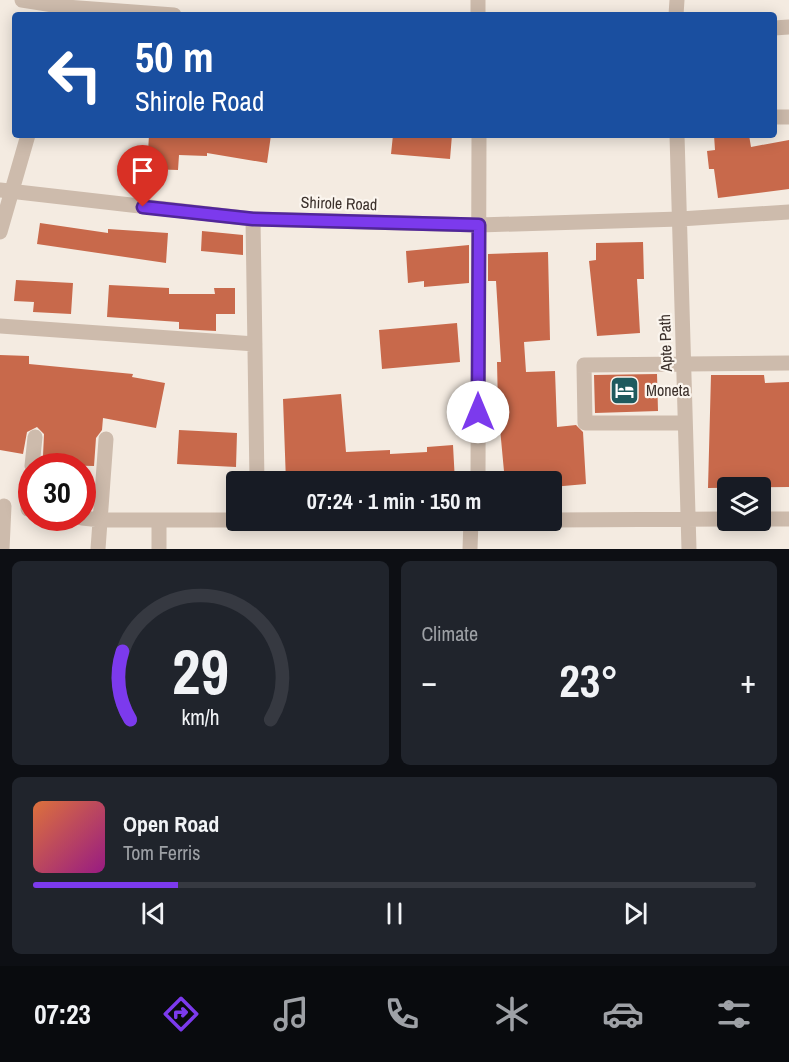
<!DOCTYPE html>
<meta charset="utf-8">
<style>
body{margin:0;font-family:"Archivo Narrow",sans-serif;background:#20242c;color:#f1f3f6;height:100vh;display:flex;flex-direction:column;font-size:22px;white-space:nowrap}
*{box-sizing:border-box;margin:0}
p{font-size:20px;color:#9ea1a6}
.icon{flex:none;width:33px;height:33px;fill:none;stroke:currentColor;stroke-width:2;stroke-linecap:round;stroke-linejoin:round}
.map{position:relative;height:549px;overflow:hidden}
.panel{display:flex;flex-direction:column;gap:12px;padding:12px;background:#0d0f14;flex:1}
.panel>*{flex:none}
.guide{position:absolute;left:12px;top:12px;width:765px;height:126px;border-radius:6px;box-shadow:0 3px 15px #0003;background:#1a4fa0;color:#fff;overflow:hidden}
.buttons{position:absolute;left:717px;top:477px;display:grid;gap:12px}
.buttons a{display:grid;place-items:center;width:54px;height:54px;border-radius:6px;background:#171b24;box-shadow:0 3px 15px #0003;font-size:30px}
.speed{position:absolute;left:18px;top:453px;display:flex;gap:12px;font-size:30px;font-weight:700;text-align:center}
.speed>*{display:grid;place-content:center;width:78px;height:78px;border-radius:50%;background:#171b24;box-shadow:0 3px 15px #0003;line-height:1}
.speed .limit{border:9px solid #d22;background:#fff;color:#111}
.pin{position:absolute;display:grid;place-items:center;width:51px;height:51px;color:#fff;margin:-62px -26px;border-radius:50% 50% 50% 0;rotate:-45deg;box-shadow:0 0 6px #0007}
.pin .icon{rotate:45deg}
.me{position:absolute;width:66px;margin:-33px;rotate:0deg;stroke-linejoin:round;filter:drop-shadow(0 0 4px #0008)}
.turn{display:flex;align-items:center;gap:21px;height:126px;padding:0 24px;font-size:27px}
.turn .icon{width:78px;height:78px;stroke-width:2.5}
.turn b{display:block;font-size:42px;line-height:51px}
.big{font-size:45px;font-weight:700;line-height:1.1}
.panel .tile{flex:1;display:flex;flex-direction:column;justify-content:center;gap:9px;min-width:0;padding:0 21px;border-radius:9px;background:#20242c}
.panel .dial{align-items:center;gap:0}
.dial svg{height:156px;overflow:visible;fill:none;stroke:#363941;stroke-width:7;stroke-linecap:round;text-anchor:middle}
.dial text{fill:#f1f3f6;stroke:none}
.song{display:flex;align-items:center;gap:18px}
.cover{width:72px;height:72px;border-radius:9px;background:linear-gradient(135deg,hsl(20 70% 55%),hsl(310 70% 35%))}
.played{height:6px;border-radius:3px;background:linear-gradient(90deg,#7c3aed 20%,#363941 20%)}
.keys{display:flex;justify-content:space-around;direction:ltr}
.heat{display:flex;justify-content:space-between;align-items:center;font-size:33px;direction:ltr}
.panel .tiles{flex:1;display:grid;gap:12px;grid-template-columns:1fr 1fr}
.tile:last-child{grid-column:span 2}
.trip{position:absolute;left:226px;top:471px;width:336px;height:60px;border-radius:6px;background:#171b24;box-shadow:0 3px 15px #0003;font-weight:700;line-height:60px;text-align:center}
.tab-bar{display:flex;height:96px;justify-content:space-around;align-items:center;background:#090b0e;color:#9ea1a6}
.tab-bar .icon{width:42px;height:42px}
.tab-bar .selected{color:#7c3aed}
.tab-bar b{font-size:27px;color:#f1f3f6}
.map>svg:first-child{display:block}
.building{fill:#c8694b}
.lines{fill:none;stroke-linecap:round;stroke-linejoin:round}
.minor{stroke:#cdbbac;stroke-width:15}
.route-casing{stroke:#51269a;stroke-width:15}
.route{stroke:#7c3aed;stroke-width:10}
.labels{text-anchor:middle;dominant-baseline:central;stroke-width:4.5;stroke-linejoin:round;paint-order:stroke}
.street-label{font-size:16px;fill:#3b302b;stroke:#fbf5ee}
.poi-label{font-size:16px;fill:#3b302b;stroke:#fbf5ee;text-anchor:start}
</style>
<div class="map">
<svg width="789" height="549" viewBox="0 0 789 549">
<rect width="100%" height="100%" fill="#f4ebe1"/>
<path class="building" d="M 149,135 L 271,135 L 267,163 L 207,153 L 207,156 L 179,155 L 178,170 L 147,169 Z
M 393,135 L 452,135 L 450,159 L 391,154 Z
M 714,135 L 749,135 L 751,147 L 789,140 L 789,189 L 718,198 L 714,169 L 709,169 L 707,151 L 715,150 Z
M 40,223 L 108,233 L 108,229 L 168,233 L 166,263 L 37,244 Z
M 202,231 L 243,235 L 243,255 L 201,251 Z
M 643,242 L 644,279 L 637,279 L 640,333 L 597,336 L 589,261 L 596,260 L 596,243 Z
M 469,245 L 469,283 L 424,287 L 424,281 L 408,283 L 406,251 Z
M 548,252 L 550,340 L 524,342 L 526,372 L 555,371 L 557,427 L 576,425 L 583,432 L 586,484 L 552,487 L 552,482 L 505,482 L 498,407 L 497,362 L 501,362 L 496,281 L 488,281 L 488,254 Z
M 16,280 L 73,283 L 71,314 L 33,312 L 34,302 L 14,301 Z
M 109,285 L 169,288 L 169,294 L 215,294 L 214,288 L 235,288 L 235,314 L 216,314 L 216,331 L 179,329 L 179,322 L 107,317 Z
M 457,323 L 460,362 L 382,369 L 379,330 Z
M 0,355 L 29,356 L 29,364 L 133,374 L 132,377 L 165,383 L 156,428 L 103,418 L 102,430 L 96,438 L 94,466 L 52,465 L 52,458 L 43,456 L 44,434 L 37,427 L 27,432 L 23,454 L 0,450 Z
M 657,374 L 658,411 L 595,413 L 594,375 Z
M 711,375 L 764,375 L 765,383 L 789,382 L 789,487 L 708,488 Z
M 341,394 L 346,452 L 390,450 L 390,454 L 427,452 L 427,447 L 453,445 L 455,482 L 342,482 L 342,479 L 286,482 L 283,399 Z
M 179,430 L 237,433 L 236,467 L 177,464 Z"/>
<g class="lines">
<path class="minor" d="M 22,0 L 66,7 L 174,15
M 478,0 L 478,15
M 676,15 L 677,0
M 774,28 L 789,27
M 774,117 L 789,117
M 677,135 L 689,549
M 0,190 L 253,219 L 479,225 L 680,219 L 789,212
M 253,219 L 257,482
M 0,232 L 28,135
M 0,326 L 255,344
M 685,423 L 585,423 L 584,365 L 789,363
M 32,466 L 35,437
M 478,482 L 479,135
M 28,509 L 32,475
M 82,518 L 101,520 L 487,520
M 760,519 L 789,519
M 552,520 L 728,519
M 2,549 L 4,506
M 98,549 L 106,439
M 159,549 L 159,520
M 470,549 L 471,520"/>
</g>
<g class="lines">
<defs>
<path id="route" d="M 143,207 L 253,219 L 479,225 L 478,412"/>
</defs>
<use href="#route" class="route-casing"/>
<use href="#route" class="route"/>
</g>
<defs>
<symbol id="hotel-square" viewBox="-11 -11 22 22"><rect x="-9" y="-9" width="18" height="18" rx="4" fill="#1f5a5e" stroke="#fbf5ee"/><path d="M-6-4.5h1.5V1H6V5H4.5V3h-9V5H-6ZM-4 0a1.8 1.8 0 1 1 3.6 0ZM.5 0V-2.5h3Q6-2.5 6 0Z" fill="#fff"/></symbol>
</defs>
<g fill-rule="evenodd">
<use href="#hotel-square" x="608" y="374" width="33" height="33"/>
</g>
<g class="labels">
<g class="street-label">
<text transform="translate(339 203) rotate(2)">Shirole Road</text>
<text transform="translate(665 343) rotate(-92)">Apte Path</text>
</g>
<g class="poi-label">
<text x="646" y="390">Moneta</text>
</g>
</g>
</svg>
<div class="buttons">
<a><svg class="icon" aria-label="layers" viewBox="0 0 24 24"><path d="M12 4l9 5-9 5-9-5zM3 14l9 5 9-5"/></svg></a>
</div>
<div class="speed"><div class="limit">30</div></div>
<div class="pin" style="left:143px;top:207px;background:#d93025"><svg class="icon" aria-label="arrive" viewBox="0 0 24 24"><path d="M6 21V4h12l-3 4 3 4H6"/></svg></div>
<svg class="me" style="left:478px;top:412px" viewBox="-20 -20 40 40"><circle r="19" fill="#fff"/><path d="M0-13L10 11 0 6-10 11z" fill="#7c3aed"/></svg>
<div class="trip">07:24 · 1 min · 150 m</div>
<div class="guide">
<div class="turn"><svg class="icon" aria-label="left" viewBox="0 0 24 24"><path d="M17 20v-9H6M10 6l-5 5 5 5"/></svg><div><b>50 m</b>Shirole Road</div></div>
</div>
</div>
<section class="panel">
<div class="tiles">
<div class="tile dial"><svg viewBox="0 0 100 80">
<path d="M14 69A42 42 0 1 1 86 69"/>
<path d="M14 69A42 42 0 0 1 10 34" stroke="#7c3aed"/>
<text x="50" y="56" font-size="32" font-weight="700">29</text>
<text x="50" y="72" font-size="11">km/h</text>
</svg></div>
<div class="tile"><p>Climate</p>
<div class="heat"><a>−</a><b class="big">23°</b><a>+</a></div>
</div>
<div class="tile">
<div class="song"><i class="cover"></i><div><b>Open Road</b><p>Tom Ferris</p></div></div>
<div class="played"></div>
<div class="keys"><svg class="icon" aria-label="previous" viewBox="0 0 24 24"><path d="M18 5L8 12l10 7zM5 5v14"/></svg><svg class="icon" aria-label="pause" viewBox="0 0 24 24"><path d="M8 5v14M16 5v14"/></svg><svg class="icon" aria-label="next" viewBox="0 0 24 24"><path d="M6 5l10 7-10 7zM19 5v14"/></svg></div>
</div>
</div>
</section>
<nav class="tab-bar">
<b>07:23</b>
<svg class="icon selected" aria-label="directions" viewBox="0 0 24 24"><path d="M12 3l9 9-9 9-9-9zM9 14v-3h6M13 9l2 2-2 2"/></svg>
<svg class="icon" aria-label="music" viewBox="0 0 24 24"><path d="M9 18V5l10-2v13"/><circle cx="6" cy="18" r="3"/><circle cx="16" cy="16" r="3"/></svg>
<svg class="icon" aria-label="phone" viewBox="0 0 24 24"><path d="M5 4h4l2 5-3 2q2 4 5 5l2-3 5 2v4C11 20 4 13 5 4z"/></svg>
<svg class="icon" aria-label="climate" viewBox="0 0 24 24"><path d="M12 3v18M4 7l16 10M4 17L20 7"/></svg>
<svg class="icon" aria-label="car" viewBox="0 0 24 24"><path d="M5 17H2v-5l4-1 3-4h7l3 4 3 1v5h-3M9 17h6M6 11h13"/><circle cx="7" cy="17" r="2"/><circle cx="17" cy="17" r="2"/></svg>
<svg class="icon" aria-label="filters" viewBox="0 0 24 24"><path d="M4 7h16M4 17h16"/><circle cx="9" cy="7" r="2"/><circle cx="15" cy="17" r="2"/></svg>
</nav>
